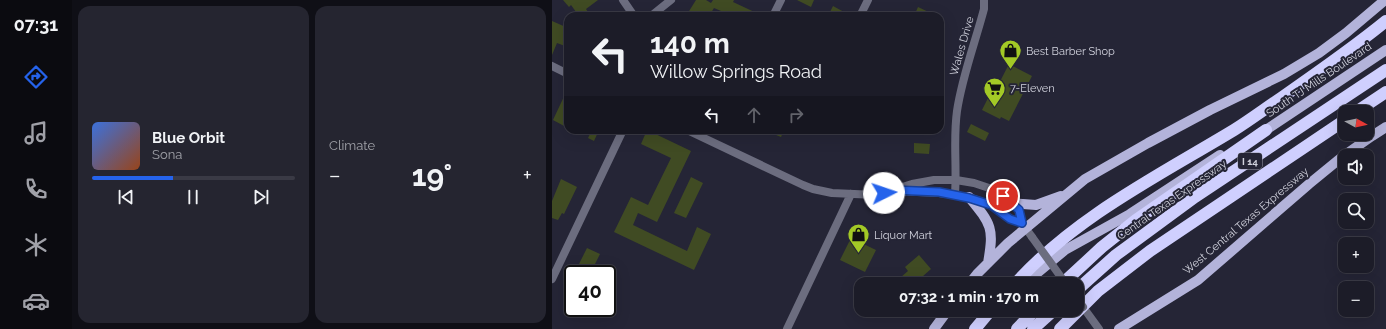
<!DOCTYPE html>
<meta charset="utf-8">
<style>
body{margin:0;font-family:Raleway,sans-serif;background:#252530;color:#f1f3f6;height:100vh;display:flex;flex-direction:column;font-size:15px;white-space:nowrap}
*{box-sizing:border-box;margin:0}
p{font-size:13px;color:#a0a1a8}
.icon{flex:none;width:22px;height:22px;fill:none;stroke:currentColor;stroke-width:2;stroke-linecap:round;stroke-linejoin:round}
.map{position:relative;flex:1;overflow:hidden}
.side{display:flex;flex-direction:column;gap:6px;padding:6px;background:#0f0f16;width:480px}
.side>*{flex:none}
.top-card{position:absolute;left:12px;top:12px;width:380px;height:122px;border-radius:12px;box-shadow:0 4px 16px #0002,0 0 0 1px #3a3a45;background:#1c1c28;color:#f1f3f6;overflow:hidden}
.needle{width:26px;rotate:98deg}
.controls{position:absolute;left:786px;top:105px;display:grid;gap:8px}
.controls a{display:grid;place-items:center;width:36px;height:36px;border-radius:8px;background:#1c1c28;box-shadow:0 4px 16px #0002,0 0 0 1px #3a3a45;font-size:20px}
.speed{position:absolute;left:12px;top:265px;display:flex;gap:8px;font-size:20px;font-weight:700;text-align:center}
.speed>*{display:grid;place-content:center;width:52px;height:52px;border-radius:50%;background:#1c1c28;box-shadow:0 4px 16px #0002,0 0 0 1px #3a3a45;line-height:1}
.speed .limit{border:2px solid #111;border-radius:6px;background:#fff;color:#111}
.pin{position:absolute;display:grid;place-items:center;width:34px;height:34px;color:#fff;margin:-17px;border:2px solid #fff;border-radius:50%;box-shadow:0 1px 4px #0007}
.me{position:absolute;width:44px;margin:-22px;rotate:86deg;stroke-linejoin:round;filter:drop-shadow(0 0 3px #0008)}
.turn{display:flex;align-items:center;gap:14px;height:84px;padding:0 20px;font-size:18px}
.turn .icon{width:52px;height:52px;stroke-width:2.5}
.turn b{display:block;font-size:28px;line-height:34px}
.lanes{display:flex;align-items:center;height:38px;padding:0 20px;background:#0003;justify-content:center;gap:20px;direction:ltr}
.lanes .off{opacity:.35}
.big{font-size:30px;font-weight:700;line-height:1.1}
.side .widget{flex:1;display:flex;flex-direction:column;justify-content:center;gap:6px;min-width:0;padding:0 14px;border-radius:12px;background:#252530}
.song{display:flex;align-items:center;gap:12px}
.cover{width:48px;height:48px;border-radius:6px;background:linear-gradient(135deg,hsl(220 70% 55%),hsl(20 70% 35%))}
.played{height:4px;border-radius:2px;background:linear-gradient(90deg,#2563eb 40%,#3a3a45 40%)}
.keys{display:flex;justify-content:space-around;direction:ltr}
.heat{display:flex;justify-content:space-between;align-items:center;font-size:22px;direction:ltr}
.side .tiles{flex:1;display:grid;gap:6px;grid-template-columns:repeat(2,1fr)}
.trip{position:absolute;left:302px;top:277px;width:230px;height:40px;border-radius:12px;background:#1c1c28;box-shadow:0 4px 16px #0002,0 0 0 1px #3a3a45;font-weight:700;line-height:40px;text-align:center}
main{display:flex;flex:1;min-height:0}
.menu{display:flex;flex-direction:column;width:72px;justify-content:space-around;align-items:center;background:#0b0b10;color:#a0a1a8}
.menu .icon{width:28px;height:28px}
.menu .active{color:#2563eb}
.menu b{font-size:18px;color:#f1f3f6}
.map>svg:first-child{display:block}
.building{fill:#404b23}
.lines{fill:none;stroke-linecap:round;stroke-linejoin:round}
.minor{stroke:#6c6d7f;stroke-width:8}
.major{stroke:#b3b3da;stroke-width:10}
.highway{stroke:#cfcffe;stroke-width:12}
.minor-bridge{stroke:#6c6d7f;stroke-width:8}
.route-casing{stroke:#184099;stroke-width:10}
.route{stroke:#2563eb;stroke-width:7}
.labels{text-anchor:middle;dominant-baseline:central;stroke-width:4;stroke-linejoin:round;paint-order:stroke}
.shield{fill:#252536;stroke:#9d9eab;stroke-width:1}
.shield-label{font-size:10px;font-weight:bold;fill:#d1d2dd}
.street-label{font-size:11px;fill:#d1d2dd;stroke:#252536}
.poi-label{font-size:11px;fill:#d1d2dd;stroke:#252536;text-anchor:start}
</style>
<main>
<nav class="menu">
<b>07:31</b>
<svg class="icon active" aria-label="directions" viewBox="0 0 24 24"><path d="M12 3l9 9-9 9-9-9zM9 14v-3h6M13 9l2 2-2 2"/></svg>
<svg class="icon" aria-label="music" viewBox="0 0 24 24"><path d="M9 18V5l10-2v13"/><circle cx="6" cy="18" r="3"/><circle cx="16" cy="16" r="3"/></svg>
<svg class="icon" aria-label="phone" viewBox="0 0 24 24"><path d="M5 4h4l2 5-3 2q2 4 5 5l2-3 5 2v4C11 20 4 13 5 4z"/></svg>
<svg class="icon" aria-label="climate" viewBox="0 0 24 24"><path d="M12 3v18M4 7l16 10M4 17L20 7"/></svg>
<svg class="icon" aria-label="car" viewBox="0 0 24 24"><path d="M5 17H2v-5l4-1 3-4h7l3 4 3 1v5h-3M9 17h6M6 11h13"/><circle cx="7" cy="17" r="2"/><circle cx="17" cy="17" r="2"/></svg>
</nav>
<section class="side">
<div class="tiles">
<div class="widget">
<div class="song"><i class="cover"></i><div><b>Blue Orbit</b><p>Sona</p></div></div>
<div class="played"></div>
<div class="keys"><svg class="icon" aria-label="previous" viewBox="0 0 24 24"><path d="M18 5L8 12l10 7zM5 5v14"/></svg><svg class="icon" aria-label="pause" viewBox="0 0 24 24"><path d="M8 5v14M16 5v14"/></svg><svg class="icon" aria-label="next" viewBox="0 0 24 24"><path d="M6 5l10 7-10 7zM19 5v14"/></svg></div>
</div>
<div class="widget"><p>Climate</p>
<div class="heat"><a>−</a><b class="big">19°</b><a>+</a></div>
</div>
</div>
</section>
<div class="map">
<svg width="834" height="329" viewBox="0 0 834 329">
<rect width="100%" height="100%" fill="#252536"/>
<path class="building" d="M 11,0 L 46,0 L 34,9 L 36,12 L 32,16 L 27,16 L 19,5 L 17,7 Z
M 144,0 L 154,0 L 159,3 L 161,0 L 182,0 L 181,2 L 211,16 L 188,16 L 177,11 L 176,14 L 162,8 L 157,16 L 134,16 Z
M 245,0 L 262,0 L 259,7 Z
M 281,6 L 292,12 L 290,16 L 276,16 Z
M 366,7 L 385,16 L 362,16 Z
M 0,21 L 16,28 L 16,39 L 13,46 L 5,43 L 0,55 Z
M 457,64 L 480,76 L 457,121 L 449,117 L 448,119 L 430,110 L 437,96 L 440,97 Z
M 16,88 L 16,122 L 14,127 L 1,120 Z
M 419,124 L 437,133 L 433,141 L 415,132 Z
M 40,130 L 47,130 L 42,141 L 36,138 Z
M 95,130 L 139,151 L 105,222 L 86,213 L 81,225 L 135,251 L 145,227 L 159,234 L 142,270 L 62,232 L 79,197 L 96,205 L 119,158 L 89,144 Z
M 212,130 L 232,130 L 229,137 Z
M 362,143 L 378,144 L 377,154 L 362,153 Z
M 139,177 L 151,183 L 134,218 L 122,213 Z
M 9,179 L 25,187 L 12,214 L 10,213 L 6,220 L 0,218 L 0,201 Z
M 299,238 L 324,250 L 313,272 L 288,260 Z
M 35,248 L 48,254 L 38,274 L 22,274 Z
M 367,255 L 379,269 L 362,284 L 341,284 L 356,271 L 353,267 Z
M 21,276 L 21,296 L 13,292 Z"/>
<g class="lines">
<path class="minor" d="M 71,0 L 82,16
M 99,16 L 119,0
M 221,16 L 229,0
M 308,16 L 316,0
M 0,66 L 16,74
M 135,130 L 251,185 L 261,189 L 280,193 L 324,195 L 360,184 L 382,180 L 404,180 L 422,183 L 443,190 L 467,210 L 470,223 L 480,237
M 344,191 L 387,193 L 417,197 L 439,205 L 459,219 L 470,223
M 403,194 C 405,166 401,139 405,111 C 410,77 423,43 432,9 L 432,0
M 0,279 L 71,130
M 531,307 L 547,329
M 235,329 L 299,194"/>
<path class="major" d="M 707,134 L 714,130 L 834,50
M 417,197 C 440,225 442,228 436,263
M 458,203 L 484,205 L 509,196
M 417,284 L 425,274 L 456,243 L 533,179 L 596,143 L 658,110 L 732,74 L 767,53 L 794,33 L 833,0
M 472,284 L 513,250 L 578,214 L 668,155
M 382,329 L 396,310
M 567,329 L 646,280 L 757,184 L 790,157 L 820,136 L 834,127"/>
<path class="highway" d="M 804,112 L 834,92
M 463,284 C 523,217 606,176 682,130 C 698,120 714,108 729,98 C 765,73 801,48 834,21
M 510,284 L 550,247 L 584,220 L 714,130
M 525,290 L 564,255 L 643,197 L 834,70
M 423,329 L 439,310
M 465,329 L 483,310
M 481,329 L 502,310
M 508,329 L 546,291 L 598,251 L 793,120"/>
<path class="minor-bridge" d="M 480,237 L 514,284
M 525,299 L 531,307"/>
</g>
<g class="lines">
<defs>
<path id="route" d="M 332,193 L 341,190 L 387,192 L 417,198 L 439,205 L 458,219 L 470,223 L 467,210 L 451,196"/>
</defs>
<use href="#route" class="route-casing"/>
<use href="#route" class="route"/>
</g>
<defs>
<symbol id="shop-pin" viewBox="-11 -11 22 30"><path d="M0 17L-7.5 6A9.5 9.5 0 1 1 7.5 6Z" fill="#a3c926" stroke="#252536"/><path d="M-5-2.5h2.3a2.7 3.5 0 0 1 5.4 0H5L5.5 6h-11ZM-1.5-2.5h3a1.5 2.3 0 0 0-3 0Z" fill="#111"/></symbol>
<symbol id="supermarket-pin" viewBox="-11 -11 22 30"><path d="M0 17L-7.5 6A9.5 9.5 0 1 1 7.5 6Z" fill="#a3c926" stroke="#252536"/><path d="M-6-5.5h2.5l.6 2H6L4.5 2H-2.5L-4.4-4H-6ZM-1.5 3.2a1.3 1.3 0 1 0 .1 0ZM3 3.2a1.3 1.3 0 1 0 .1 0Z" fill="#111"/></symbol>
</defs>
<g fill-rule="evenodd">
<use href="#shop-pin" x="446" y="38" width="25" height="34"/>
<use href="#supermarket-pin" x="430" y="76" width="25" height="34"/>
<use href="#shop-pin" x="294" y="222" width="25" height="34"/>
</g>
<g class="labels">
<rect class="shield" x="686" y="153" width="24" height="16" rx="3"/>
<g class="shield-label">
<text x="698" y="161">I 14</text>
</g>
<g class="street-label">
<text transform="translate(410 46) rotate(-74)">Wales Drive</text>
<text transform="translate(767 80) rotate(-34)">South TJ Mills Boulevard</text>
<text transform="translate(620 200) rotate(-35)">Central Texas Expressway</text>
<text transform="translate(694 221) rotate(-40)">West Central Texas Expressway</text>
</g>
<g class="poi-label">
<text x="474" y="51">Best Barber Shop</text>
<text x="458" y="88">7-Eleven</text>
<text x="322" y="235">Liquor Mart</text>
</g>
</g>
</svg>
<div class="controls">
<a><svg class="needle" viewBox="-14 -14 28 28"><path d="M0-13l5 13h-10z" fill="#e53935"/><path d="M0 13l5-13h-10z" fill="#a0a1a8"/></svg></a>
<a><svg class="icon" aria-label="sound" viewBox="0 0 24 24"><path d="M4 9h4l5-4v14l-5-4H4zM17 9q2 3 0 6"/></svg></a>
<a><svg class="icon" aria-label="search" viewBox="0 0 24 24"><circle cx="10" cy="10" r="6"/><path d="M15 15l6 6"/></svg></a>
<a>+</a>
<a>−</a>
</div>
<div class="speed"><div class="limit">40</div></div>
<div class="pin" style="left:451px;top:196px;background:#d93025"><svg class="icon" aria-label="arrive" viewBox="0 0 24 24"><path d="M6 21V4h12l-3 4 3 4H6"/></svg></div>
<svg class="me" style="left:332px;top:193px" viewBox="-20 -20 40 40"><circle r="19" fill="#fff"/><path d="M0-13L10 11 0 6-10 11z" fill="#2563eb"/></svg>
<div class="trip">07:32 · 1 min · 170 m</div>
<div class="top-card">
<div class="turn"><svg class="icon" aria-label="left" viewBox="0 0 24 24"><path d="M17 20v-9H6M10 6l-5 5 5 5"/></svg><div><b>140 m</b>Willow Springs Road</div></div>
<div class="lanes"><svg class="icon" aria-label="left" viewBox="0 0 24 24"><path d="M17 20v-9H6M10 6l-5 5 5 5"/></svg><svg class="icon off" aria-label="ahead" viewBox="0 0 24 24"><path d="M12 20V5M6 11l6-6 6 6"/></svg><svg class="icon off" aria-label="right" viewBox="0 0 24 24"><path d="M7 20v-9h11M14 6l5 5-5 5"/></svg></div>
</div>
</div>
</main>
